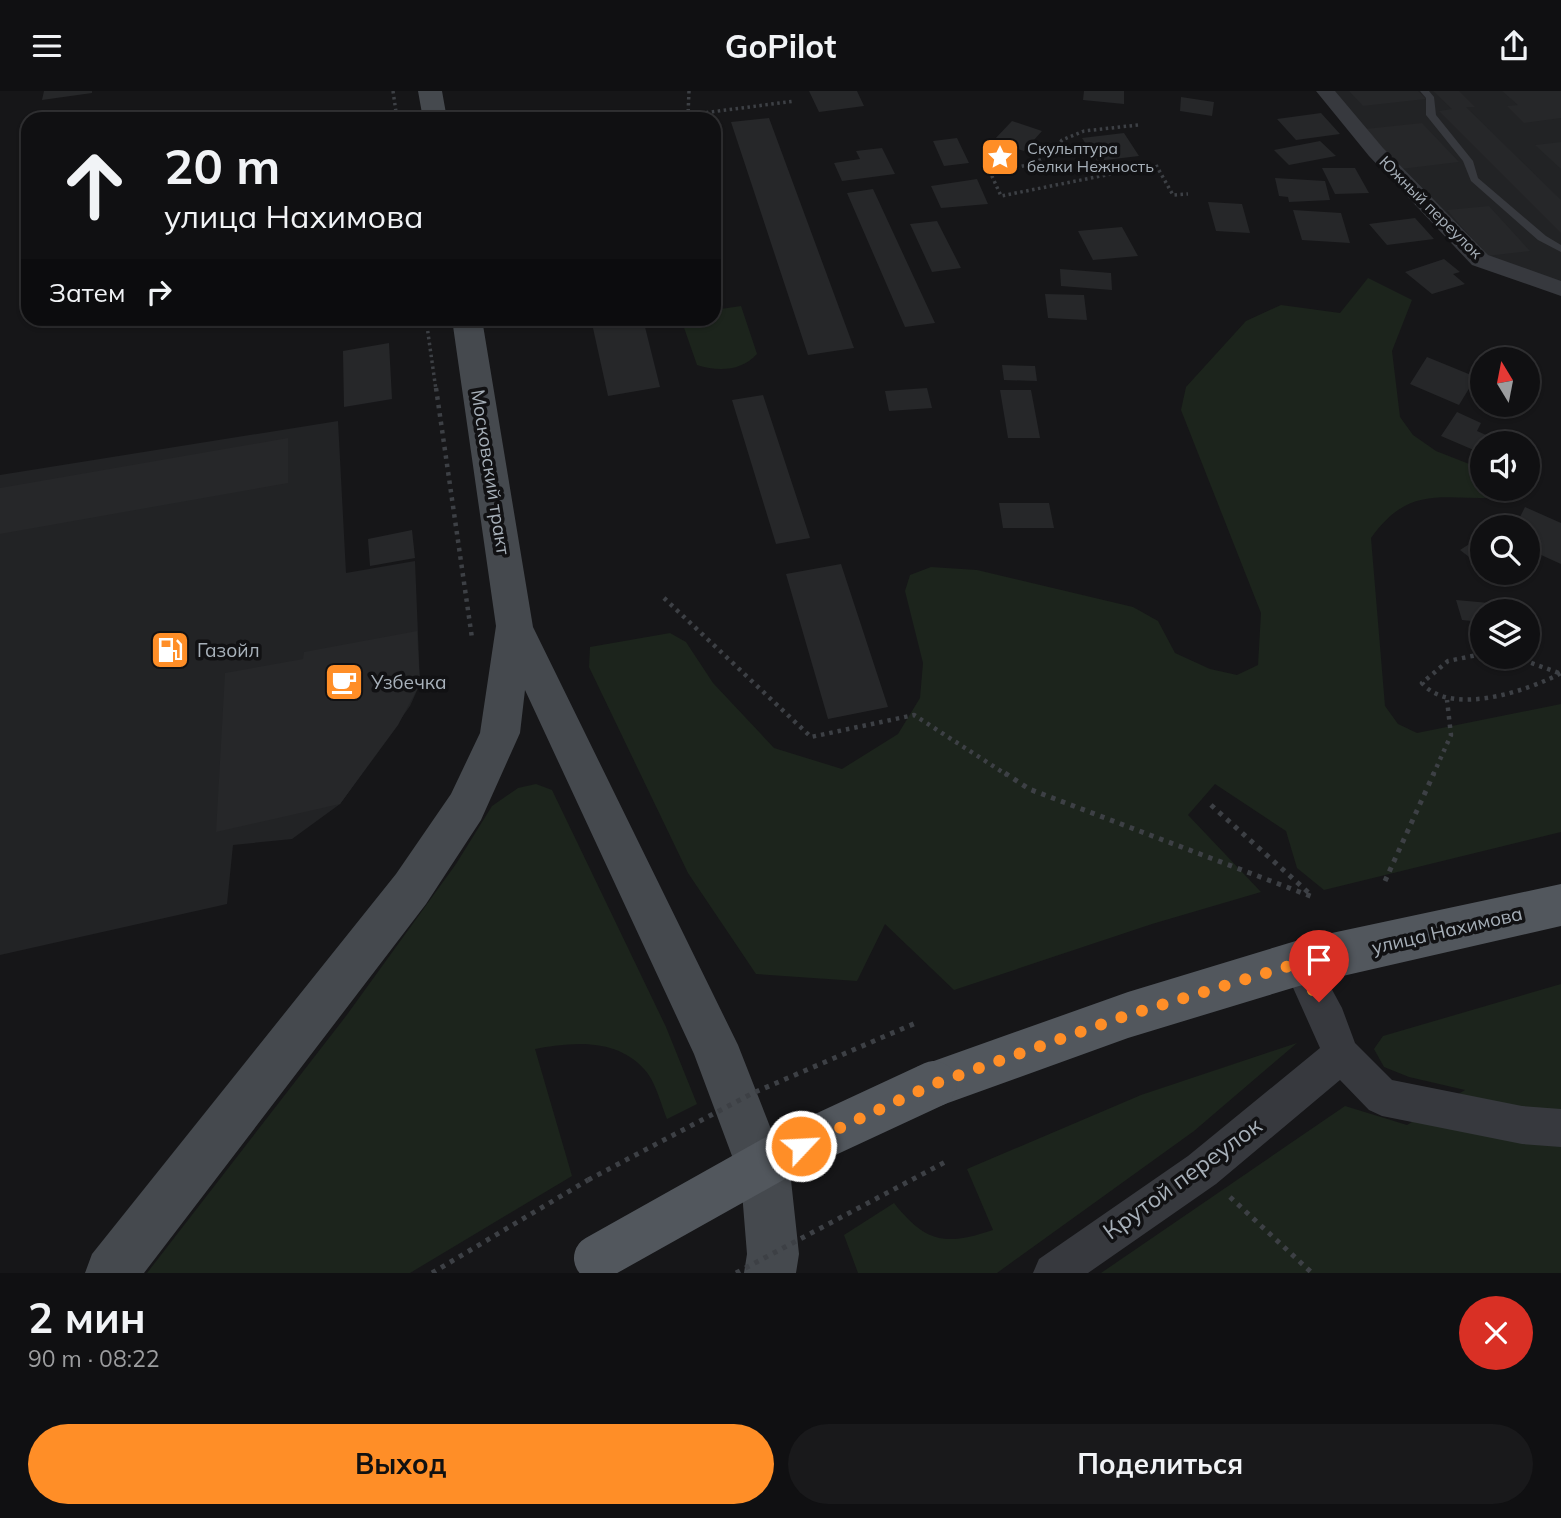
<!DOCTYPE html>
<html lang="ru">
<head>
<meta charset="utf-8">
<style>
  :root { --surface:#101012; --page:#19191b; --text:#f1f3f6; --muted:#9c9d9f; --line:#303032; --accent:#ff8e27 }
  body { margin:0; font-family:Mulish,sans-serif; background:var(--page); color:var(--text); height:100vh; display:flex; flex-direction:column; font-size:26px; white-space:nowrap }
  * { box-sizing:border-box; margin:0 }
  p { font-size:23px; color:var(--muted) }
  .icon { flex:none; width:38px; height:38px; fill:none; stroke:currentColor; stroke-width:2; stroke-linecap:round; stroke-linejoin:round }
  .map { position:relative; height:1182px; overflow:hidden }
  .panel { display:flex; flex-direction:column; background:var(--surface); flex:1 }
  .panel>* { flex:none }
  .banner { position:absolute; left:21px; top:21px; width:700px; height:214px; border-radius:21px; box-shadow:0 2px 5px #0004,0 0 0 2px var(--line); background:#101012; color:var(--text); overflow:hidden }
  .needle { width:46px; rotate:350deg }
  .controls { position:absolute; left:1470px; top:256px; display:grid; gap:14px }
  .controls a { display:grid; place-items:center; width:70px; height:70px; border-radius:50%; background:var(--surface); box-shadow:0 2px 5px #0004,0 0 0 2px var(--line); font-size:35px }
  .pin { position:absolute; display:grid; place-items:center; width:60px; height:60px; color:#fff; margin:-72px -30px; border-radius:50% 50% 50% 0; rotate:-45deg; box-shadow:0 0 7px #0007 }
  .pin .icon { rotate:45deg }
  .me { position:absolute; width:77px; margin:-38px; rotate:65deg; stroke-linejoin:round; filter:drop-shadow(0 0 5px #0008) }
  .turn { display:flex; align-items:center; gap:24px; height:147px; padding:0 28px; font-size:32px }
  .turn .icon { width:91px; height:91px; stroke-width:2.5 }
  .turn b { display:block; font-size:49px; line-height:60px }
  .then { display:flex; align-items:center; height:66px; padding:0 28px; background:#0003; gap:14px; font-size:26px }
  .round { display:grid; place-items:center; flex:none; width:74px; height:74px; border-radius:37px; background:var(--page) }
  .overview { display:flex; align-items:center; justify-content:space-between; height:119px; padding:0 28px }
  h1 { font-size:42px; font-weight:700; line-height:52px }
  .primary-button { display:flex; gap:14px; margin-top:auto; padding:14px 28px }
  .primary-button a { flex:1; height:80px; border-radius:42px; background:var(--accent); color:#111; font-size:28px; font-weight:700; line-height:80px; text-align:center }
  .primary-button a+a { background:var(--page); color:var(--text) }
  header { display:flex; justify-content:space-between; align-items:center; height:91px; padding:0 28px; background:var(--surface); font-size:32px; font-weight:700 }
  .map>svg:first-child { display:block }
  .built { fill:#222325 }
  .green { fill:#1c241c }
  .building { fill:#262729 }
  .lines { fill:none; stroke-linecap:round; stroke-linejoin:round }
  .path-far2 { stroke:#3d4045; stroke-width:3.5; stroke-dasharray:2.5 3.5; stroke-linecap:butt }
  .path-far1 { stroke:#3d4045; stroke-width:4.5; stroke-dasharray:3.5 5; stroke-linecap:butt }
  .path { stroke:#3d4045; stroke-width:5; stroke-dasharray:4.5 6; stroke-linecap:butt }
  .service { fill:#37393e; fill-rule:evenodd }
  .minor { fill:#37393e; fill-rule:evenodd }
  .secondary { fill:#45494e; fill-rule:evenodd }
  .primary { fill:#52575d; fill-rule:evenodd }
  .path-bridge { stroke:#3d4045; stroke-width:5; stroke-dasharray:4.5 6; stroke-linecap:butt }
  .primary-bridge { stroke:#52575d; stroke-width:46 }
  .route { stroke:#ff8e27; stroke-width:12; stroke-dasharray:0 21.6 }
  .labels { text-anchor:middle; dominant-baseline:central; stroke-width:7; stroke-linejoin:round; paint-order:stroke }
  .far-poi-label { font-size:16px; fill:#a7b0b9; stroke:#111113; text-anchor:start }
  .far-street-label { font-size:16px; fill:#a7b0b9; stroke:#111113 }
  .street-label { font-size:19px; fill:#a7b0b9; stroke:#111113 }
  .poi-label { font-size:19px; fill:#a7b0b9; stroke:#111113; text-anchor:start }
  .near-street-label { font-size:23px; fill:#a7b0b9; stroke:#111113 }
</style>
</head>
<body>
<header><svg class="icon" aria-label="menu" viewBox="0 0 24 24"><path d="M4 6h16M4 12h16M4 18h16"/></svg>GoPilot<svg class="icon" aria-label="share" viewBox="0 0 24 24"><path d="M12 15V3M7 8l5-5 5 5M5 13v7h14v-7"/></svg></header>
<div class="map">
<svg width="1561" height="1182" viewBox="0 0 1561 1182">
  <rect width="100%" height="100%" fill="#161618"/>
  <!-- built -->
  <path class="built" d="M1331 0H1561V193L1484 166Z
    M338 330 346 482 415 470 420 593 410 615 340 713 292 748 233 754 227 813 0 864V384Z"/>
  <!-- green -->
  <path class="green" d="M1368 187 1412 209 1392 260 1400 326 1413 344 1436 360 1482 378V397H1490L1491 407C1435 407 1407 397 1371 447L1385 615 1398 633 1417 642 1561 613V741L1324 799 1297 777 1286 740 1215 693 1188 724 1261 801 1152 833 954 899 885 833 857 890 756 883 688 782 589 576 590 556 670 542 686 551 713 592 774 657 842 678 898 643 920 607 923 572 905 500 910 484 931 476 977 479 1133 516 1158 530 1175 562 1210 578 1237 584 1258 574 1261 522 1181 319 1186 296 1246 230 1281 214 1340 222Z
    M741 215 757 263C741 280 719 281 697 274L681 228H714V219Z
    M536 693 552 699 666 936 697 1013 667 1028C661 1013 655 989 644 978 616 947 572 951 535 958L572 1085 410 1182H147L346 925 456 773 492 715 518 697Z
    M1561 893V1182H1101L1345 1015 1407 1034 1465 999 1409 986 1384 976 1374 958 1383 945Z
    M1297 952 1194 1040 997 1182H858L844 1144 894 1112C926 1152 945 1155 993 1139L967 1078 1141 1004Z"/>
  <!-- building -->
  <path class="building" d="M44 0H92V2L42 9Z
    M809 0H857L864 15 819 21Z
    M1084 0H1124V13L1083 9Z
    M1349 0H1418L1426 8 1363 15Z
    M1433 0H1459L1475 16H1466L1561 109V142L1439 20 1452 18Z
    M1502 0H1561V27L1524 32 1507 15 1518 14Z
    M1181 6 1214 11 1212 25 1180 20Z
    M1321 22 1340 43 1296 49 1277 28Z
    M769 27 844 230 854 257 808 264 731 31Z
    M1012 30 1042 40 1024 60 993 50Z
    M1422 32 1459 71 1401 78 1365 38Z
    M1124 42 1139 65 1097 70 1082 47Z
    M957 47 969 72 944 75 933 50Z
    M1320 50 1336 65 1289 74 1274 59Z
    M1561 51V78L1535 54Z
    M882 57 895 83 842 90 834 72 860 68 856 60Z
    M1322 77H1355L1369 102 1335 103Z
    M1275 87 1325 90 1330 109 1289 111 1288 106 1279 105Z
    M977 88 988 113 941 117 931 95Z
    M873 98 935 232 905 236 847 102Z
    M1208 111 1242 113 1250 142 1216 140Z
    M1489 115 1530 160 1487 165 1447 119Z
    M1293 119 1341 122 1350 152 1302 149Z
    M1415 127 1434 148 1387 154 1369 133Z
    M937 130 961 177 932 181 910 133Z
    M1122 136 1138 165 1093 169 1078 140Z
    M1444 168 1460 181 1453 183 1465 193 1432 203 1405 181Z
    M1060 178 1111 182 1112 199 1061 195Z
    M1045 203 1084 204 1087 229 1048 227Z
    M591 228H643L660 296 608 305Z
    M389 252 392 308 344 316 343 260Z
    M1427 266 1476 286 1459 314 1410 293Z
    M1002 274 1035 275 1037 290 1004 289Z
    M927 297 932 317 889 320 885 300Z
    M1000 299H1031L1040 347H1008Z
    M763 304 810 447 776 453 732 309Z
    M1457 321 1481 332 1477 340 1486 344 1476 360 1441 345Z
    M288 347V392L0 443V397Z
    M999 412H1049L1054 437H1003Z
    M1525 416 1561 432V473L1528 458V436H1515Z
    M412 439 415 467 370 475 368 448Z
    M1482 445V476L1460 459Z
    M841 473 888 616 828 628 786 483Z
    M1489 481H1521L1504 493Z
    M1456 509 1500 513 1502 520H1482V531L1462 529Z
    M417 540 420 593 398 634 340 713 216 741 225 582 303 568 304 561Z"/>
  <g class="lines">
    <!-- path-far2 -->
    <path class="path-far2" d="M393 0 397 28
      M689 0 688 24 795 10
      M1156 74 1173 104 1188 103
      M1111 83 1001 105 991 83 1031 73 1053 63 1062 49 1084 40 1138 34
      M426 228 436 299"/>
    <!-- path-far1 -->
    <path class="path-far1" d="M436 297 472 547
      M664 507 811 646 914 624 1007 684
      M1482 563 1448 570 1422 592C1450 626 1528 600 1561 582
      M1498 565 1523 569 1559 582
      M1433 684 1451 644 1447 609"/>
    <!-- path -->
    <path class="path" d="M1005 682 1029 698 1313 806
      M1211 714 1310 803
      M1385 790 1434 682
      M1230 1106 1312 1182
      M432 1182 588 1089"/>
    <!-- service -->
    <path class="service" d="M1420 0H1429L1434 6 1436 24 1473 70 1478 87 1546 145 1561 154V161L1538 149 1471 90 1463 70 1426 24V7Z"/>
    <!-- minor -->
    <path class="minor" d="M1316 0H1335L1383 57 1488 164 1561 190V205L1472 174 1369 65Z
      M1299 855 1311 860 1342 917 1355 952 1392 989 1522 1015 1561 1018V1056L1522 1053 1382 1025 1369 1019 1340 989 1216 1093 1088 1182H1033L1039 1168 1188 1065 1320 957 1282 872 1287 860Z"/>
    <!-- secondary -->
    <path class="secondary" d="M418 0H442L447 28H423Z
      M452 228H482L533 536 738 954 791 1089 799 1163 796 1182H744L747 1163 741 1089 694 963 525 599 520 642 481 729 426 813 144 1182H85L92 1163 396 783 451 703 480 642 496 535Z"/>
    <!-- primary -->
    <path class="primary" d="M1561 793V835L1299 895 1128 947 934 1017 917 1010 910 993 917 976 1128 901 1299 849Z"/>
    <!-- path-bridge -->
    <path class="path-bridge" d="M588 1089 753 1002 918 931
      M736 1182 949 1069"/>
    <!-- primary-bridge -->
    <path class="primary-bridge" d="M597 1167 779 1065 934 993"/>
  </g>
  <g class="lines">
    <!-- route -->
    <path class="route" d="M801 1055 934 993 1128 924 1299 872 1319 911"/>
  </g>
  <!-- icons -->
  <defs>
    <g id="sight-square" transform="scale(2.0125)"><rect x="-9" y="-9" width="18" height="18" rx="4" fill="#ff8e27" stroke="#111113"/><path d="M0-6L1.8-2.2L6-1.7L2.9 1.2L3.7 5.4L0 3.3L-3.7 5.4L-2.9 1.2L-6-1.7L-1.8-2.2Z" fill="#fff"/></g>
    <g id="fuel-square" transform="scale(2.0125)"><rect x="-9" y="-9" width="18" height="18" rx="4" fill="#ff8e27" stroke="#111113"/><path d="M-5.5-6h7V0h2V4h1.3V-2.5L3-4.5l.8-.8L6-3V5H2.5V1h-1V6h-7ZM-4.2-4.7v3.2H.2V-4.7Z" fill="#fff"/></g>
    <g id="cafe-square" transform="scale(2.0125)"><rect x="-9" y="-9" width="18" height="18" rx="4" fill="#ff8e27" stroke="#111113"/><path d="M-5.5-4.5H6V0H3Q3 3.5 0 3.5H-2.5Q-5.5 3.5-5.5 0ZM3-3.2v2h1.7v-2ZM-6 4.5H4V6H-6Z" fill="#fff"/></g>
  </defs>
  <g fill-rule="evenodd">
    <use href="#sight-square" x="1000" y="66"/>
    <use href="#fuel-square" x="170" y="559"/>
    <use href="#cafe-square" x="344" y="591"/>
  </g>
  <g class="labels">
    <!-- far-poi labels -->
    <g class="far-poi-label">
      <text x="1027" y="57">Скульптура<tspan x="1027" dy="18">белки Нежность</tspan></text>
    </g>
    <!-- far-street labels -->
    <g class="far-street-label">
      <text transform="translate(1431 116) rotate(45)">Южный переулок</text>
    </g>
    <!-- street labels -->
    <g class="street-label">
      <text transform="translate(491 381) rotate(81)">Московский тракт</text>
      <text transform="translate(1447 839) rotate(-13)">улица Нахимова</text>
    </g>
    <!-- poi labels -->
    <g class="poi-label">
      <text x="197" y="559">Газойл</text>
      <text x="371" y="591">Узбечка</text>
    </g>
    <!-- near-street labels -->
    <g class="near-street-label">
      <text transform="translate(1182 1087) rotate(-36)">Крутой переулок</text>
    </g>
  </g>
</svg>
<div class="controls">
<a><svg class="needle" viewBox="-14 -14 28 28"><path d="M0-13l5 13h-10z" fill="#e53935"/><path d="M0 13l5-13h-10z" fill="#9c9d9f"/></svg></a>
<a><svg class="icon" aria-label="sound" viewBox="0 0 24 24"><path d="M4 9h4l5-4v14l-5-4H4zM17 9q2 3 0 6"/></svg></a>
<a><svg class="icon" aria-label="search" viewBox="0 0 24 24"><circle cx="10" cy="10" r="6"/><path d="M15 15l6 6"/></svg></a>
<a><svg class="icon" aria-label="layers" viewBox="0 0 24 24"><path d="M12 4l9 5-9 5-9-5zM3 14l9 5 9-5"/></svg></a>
</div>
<div class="pin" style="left:1319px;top:911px;background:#d93025"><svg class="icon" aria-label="arrive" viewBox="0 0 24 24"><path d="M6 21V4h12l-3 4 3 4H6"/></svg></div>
<svg class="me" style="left:801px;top:1055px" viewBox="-20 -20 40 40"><circle r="17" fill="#ff8e27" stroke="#fff" stroke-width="3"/><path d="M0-11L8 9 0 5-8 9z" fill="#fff"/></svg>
<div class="banner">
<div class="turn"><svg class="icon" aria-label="ahead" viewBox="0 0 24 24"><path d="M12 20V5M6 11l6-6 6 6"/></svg><div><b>20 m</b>улица Нахимова</div></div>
<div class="then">Затем<svg class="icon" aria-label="right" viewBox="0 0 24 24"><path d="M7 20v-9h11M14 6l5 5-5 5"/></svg></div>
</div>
</div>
<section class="panel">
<div class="overview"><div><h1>2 мин</h1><p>90 m · 08:22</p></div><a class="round" style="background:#d93025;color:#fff"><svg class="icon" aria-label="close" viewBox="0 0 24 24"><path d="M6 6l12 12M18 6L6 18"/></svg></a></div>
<div class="primary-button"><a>Выход</a><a>Поделиться</a></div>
</section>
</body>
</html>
